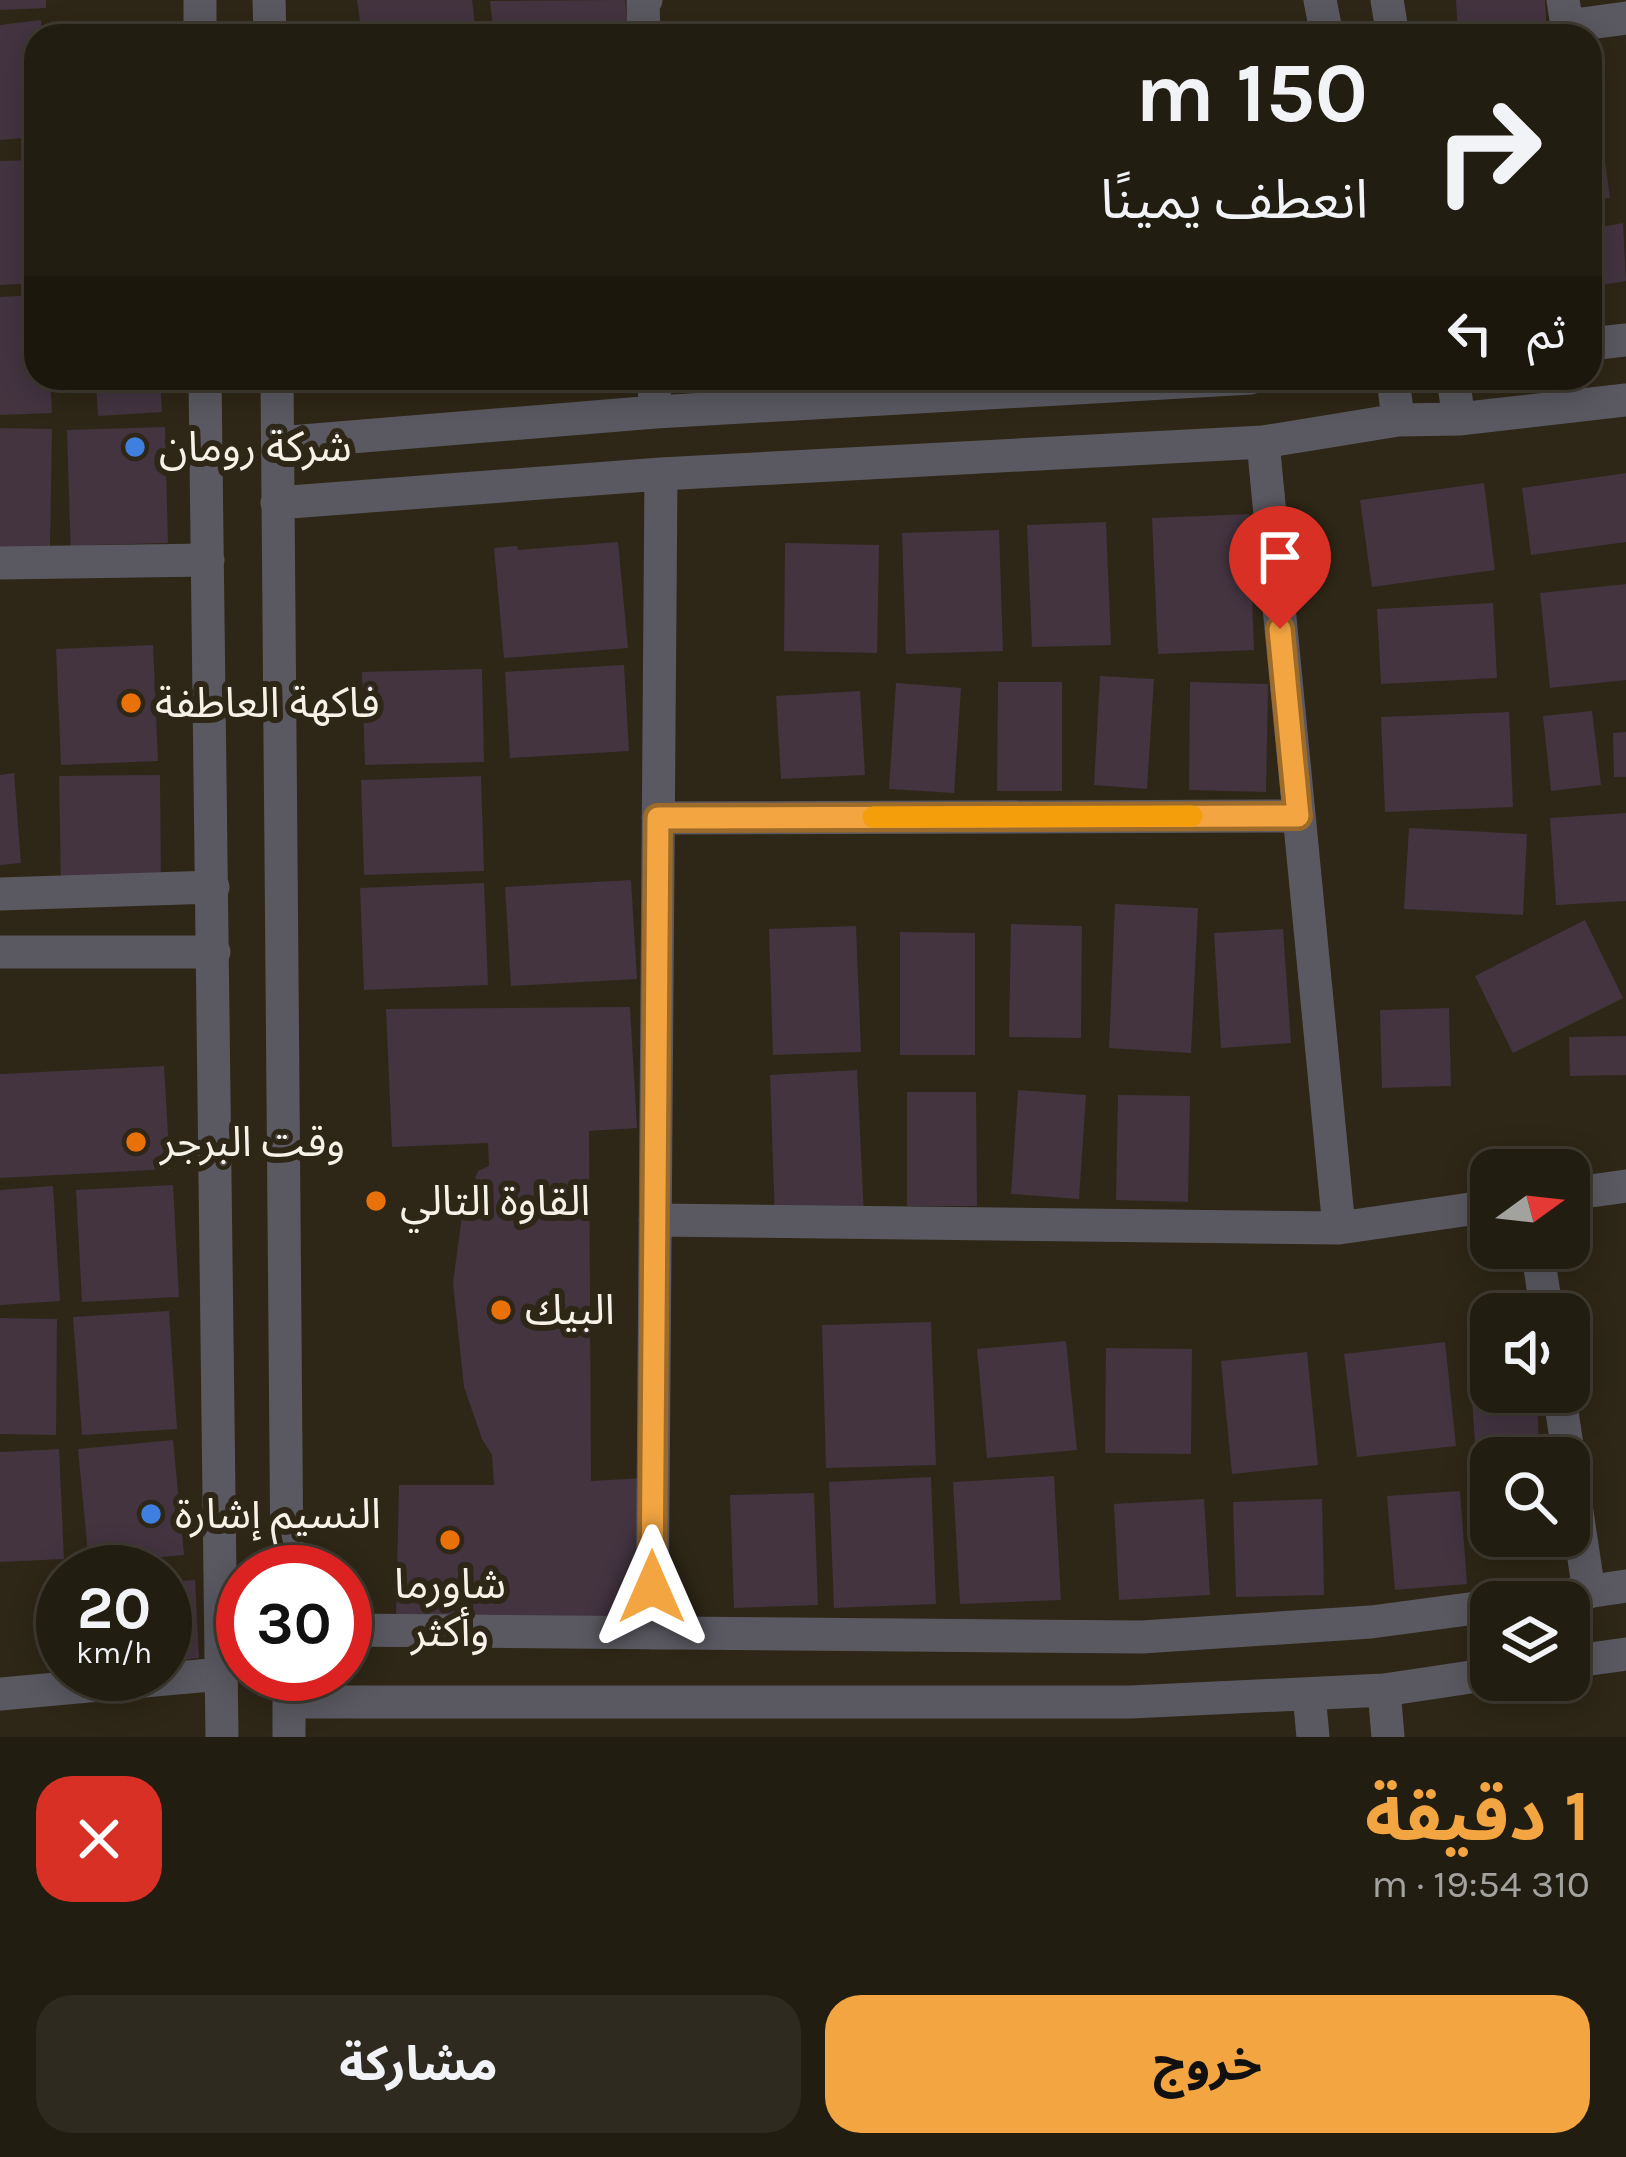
<!DOCTYPE html>
<html lang="ar">
<head>
<meta charset="utf-8">
<style>
  :root { --surface:#221d11; --page:#2e2a1f; --text:#f1f3f6; --muted:#a2a29f; --line:#3f3b31; --accent:#f2a541 }
  body { margin:0; font-family:Karla,"Noto Sans Arabic",sans-serif; background:var(--page); color:var(--text); direction:rtl; height:100vh; display:flex; flex-direction:column; font-size:45px; white-space:nowrap }
  * { box-sizing:border-box; margin:0 }
  p { font-size:39px; color:var(--muted) }
  .icon { flex:none; width:66px; height:66px; fill:none; stroke:currentColor; stroke-width:2; stroke-linecap:round; stroke-linejoin:round }
  .map { position:relative; height:1737px; overflow:hidden; direction:ltr }
  .panel { display:flex; flex-direction:column; background:var(--surface); flex:1 }
  .panel>* { flex:none }
  .hud { position:absolute; left:24px; top:24px; width:1578px; height:366px; border-radius:36px; box-shadow:0 6px 30px #0003,0 0 0 3px var(--line); direction:rtl; background:#221d11; color:var(--text); overflow:hidden }
  .needle { width:78px; rotate:75deg }
  .buttons { position:absolute; left:1470px; top:1149px; display:grid; gap:24px }
  .buttons a { display:grid; place-items:center; width:120px; height:120px; border-radius:24px; background:var(--surface); box-shadow:0 6px 30px #0003,0 0 0 3px var(--line); font-size:60px }
  .speed { position:absolute; left:36px; top:1545px; display:flex; gap:24px; font-size:60px; font-weight:700; text-align:center }
  .speed>* { display:grid; place-content:center; width:156px; height:156px; border-radius:50%; background:var(--surface); box-shadow:0 6px 30px #0003,0 0 0 3px var(--line); line-height:1 }
  .speed small { font-size:30px; font-weight:400 }
  .speed .limit { border:18px solid #d22; background:#fff; color:#111 }
  .pin { position:absolute; display:grid; place-items:center; width:102px; height:102px; color:#fff; margin:-123px -51px; border-radius:50% 50% 50% 0; rotate:-45deg; box-shadow:0 0 12px #0007 }
  .pin .icon { rotate:45deg }
  .me { position:absolute; width:132px; margin:-66px; rotate:0deg; stroke-linejoin:round; filter:drop-shadow(0 0 9px #0008) }
  .turn { display:flex; align-items:center; gap:42px; height:252px; padding:0 36px; font-size:54px }
  .turn .icon { width:156px; height:156px; stroke-width:2.5 }
  .turn b { display:block; font-size:84px; line-height:102px }
  .then { display:flex; align-items:center; height:114px; padding:0 36px; background:#0003; gap:24px; font-size:45px }
  .round { display:grid; place-items:center; flex:none; width:126px; height:126px; border-radius:36px; background:var(--page) }
  .overview { display:flex; align-items:center; justify-content:space-between; height:204px; padding:0 36px }
  h1 { font-size:72px; font-weight:700; line-height:90px; color:var(--accent) }
  .action { display:flex; gap:24px; margin-top:auto; padding:24px 36px }
  .action a { flex:1; height:138px; border-radius:36px; background:var(--accent); color:#111; font-size:48px; font-weight:700; line-height:138px; text-align:center }
  .action a+a { background:var(--page); color:var(--text) }
  .map>svg:first-child { display:block }
  .building { fill:#433440 }
  .lines { fill:none; stroke-linecap:round; stroke-linejoin:round }
  .minor { stroke:#5a5961; stroke-width:33 }
  .route-casing { stroke:#9d6b2a; stroke-width:30 }
  .route { stroke:#f2a541; stroke-width:21 }
  .slow { stroke:#f59e0b; stroke-width:21 }
  .shop-dot { fill:#3f7fe0; stroke:#2e2717; stroke-width:4.5 }
  .food-dot { fill:#e8710a; stroke:#2e2717; stroke-width:4.5 }
  .labels { text-anchor:middle; dominant-baseline:central; stroke-width:12; stroke-linejoin:round; paint-order:stroke }
  .poi-label { font-size:42px; fill:#f7f2e8; stroke:#2e2717; text-anchor:start }
</style>
</head>
<body>
<div class="map">
<svg width="1626" height="1737" viewBox="0 0 1626 1737">
  <rect width="100%" height="100%" fill="#2e2717"/>
  <!-- building -->
  <path class="building" d="M0 0H46V8L0 10Z
    M357 0H472L476 32 493 30 490 1 625 0 629 36H362Z
    M1456 0H1545L1547 36H1458Z
    M41 20 42 36H36V137L0 140V25Z
    M155 21 157 36H66V30Z
    M1595 89 1610 198 1590 200V90Z
    M36 160V283L0 285V161Z
    M1623 223 1626 281 1590 287V229Z
    M36 295V378H50L52 413 0 415V297Z
    M74 378H160L162 412 98 416 96 382 74 383Z
    M364 378H412L413 382 364 384Z
    M165 427 168 543 92 545 93 558H71L67 430Z
    M0 428 52 429 50 549 0 548Z
    M1626 473V542L1531 555 1522 488Z
    M1484 483 1495 570 1372 587 1360 500Z
    M1249 514 1254 650 1158 654 1152 518Z
    M1106 522 1111 645 1032 647 1027 525Z
    M999 530 1003 651 906 654 902 533Z
    M618 542 628 648 504 658 494 548 517 546 518 550Z
    M785 543 879 545 877 653 784 651Z
    M1626 584V680L1550 688 1540 593Z
    M1493 603 1497 678 1381 684 1377 609Z
    M153 645 158 761 61 765 56 649Z
    M624 665 629 751 510 758 505 672Z
    M482 669 484 762 365 765 362 672Z
    M1100 676 1154 679 1147 789 1094 785Z
    M998 682H1062V791H997Z
    M1190 682 1268 684 1266 792 1189 790Z
    M896 683 961 688 954 793 889 789Z
    M860 691 865 775 781 779 776 696Z
    M1592 711 1601 785 1551 791 1543 716Z
    M1509 712 1513 807 1385 812 1381 717Z
    M1626 732V777H1614L1613 733Z
    M14 773 21 863 0 865V775Z
    M160 775 161 886 61 887 59 776Z
    M481 776 484 871 364 875 361 780Z
    M1626 813V901L1556 905 1550 818Z
    M1409 828 1527 834 1523 915 1404 909Z
    M631 880 637 979 511 986 505 887Z
    M484 883 488 985 364 990 360 888Z
    M1115 904 1198 908 1191 1053 1109 1048Z
    M1585 920 1623 998 1513 1053 1475 976Z
    M1011 924 1082 926 1081 1038 1009 1037Z
    M856 926 861 1052 773 1055 769 929Z
    M1283 929 1291 1043 1221 1048 1214 933Z
    M900 932 975 933V1055H900Z
    M630 1007 637 1128 589 1131 591 1481 644 1478 642 1616H396L399 1485H494L492 1455 482 1439 464 1387 453 1283 463 1208 478 1171 489 1166 488 1143 392 1147 386 1009Z
    M1449 1008 1451 1086 1382 1088 1380 1010Z
    M1626 1036V1075L1570 1076 1569 1037Z
    M164 1066 170 1169 0 1178V1074Z
    M857 1070 864 1217 775 1221 770 1075Z
    M1018 1090 1086 1095 1079 1199 1011 1194Z
    M907 1092H976L977 1206H907Z
    M1118 1095 1190 1096 1188 1202 1116 1200Z
    M173 1185 179 1297 82 1302 76 1190Z
    M53 1186 60 1301 0 1305V1190Z
    M169 1311 177 1429 82 1435 73 1317Z
    M0 1318 57 1319 56 1435 0 1434Z
    M931 1322 936 1465 826 1468 822 1325Z
    M1491 1336V1392H1536L1540 1455 1476 1459 1468 1338Z
    M1066 1341 1077 1450 987 1458 977 1349Z
    M1445 1342 1456 1446 1357 1457 1344 1354Z
    M1106 1348 1192 1349 1191 1454 1105 1453Z
    M1307 1352 1318 1465 1232 1474 1221 1361Z
    M173 1440 184 1555 89 1564 78 1449Z
    M59 1449 64 1559 0 1562V1452Z
    M1054 1476 1061 1600 960 1604 953 1482Z
    M931 1477 936 1604 834 1608 829 1482Z
    M1460 1491 1467 1584 1395 1590 1387 1496Z
    M814 1493 818 1605 734 1608 730 1495Z
    M1204 1499 1210 1595 1119 1600 1114 1504Z
    M1322 1499 1324 1595 1236 1597 1233 1502Z
    M195 1580 199 1658 165 1662V1582Z"/>
  <g class="lines">
    <!-- minor -->
    <path class="minor" d="M200 0V36
      M269 0 270 36
      M1320 0 1327 36
      M1387 0 1393 36
      M1563 0 1567 26 1626 18
      M644 36 643 0H646
      M1590 344 1626 340
      M205 378 222 1737
      M277 378 287 1572
      M654 378 655 412
      M1393 378 1398 420
      M1453 378 1459 419
      M1263 442 1339 1228
      M278 443 655 412 1251 378
      M277 503 661 474 1263 442 1398 420 1459 419 1626 400
      M0 563 208 560
      M658 818 1298 816
      M0 894 213 887
      M0 952H214
      M1569 1194 1626 1186
      M655 1220 1339 1228 1491 1206
      M1537 1248 1547 1314
      M1559 1392 1589 1592
      M1518 1602 1626 1586
      M345 1630 1142 1637 1371 1622 1491 1606
      M652 1633 661 474
      M1569 1662 1626 1654
      M289 1674V1737
      M1384 1690 1388 1737
      M0 1694 221 1674
      M1309 1694 1313 1737
      M289 1702H1131L1384 1690 1491 1674"/>
  </g>
  <g class="lines">
    <!-- route casing -->
    <g class="route-casing">
      <path id="route" d="M652 1587 658 818 1298 816 1280 629"/>
    </g>
    <!-- route -->
    <use href="#route" class="route"/>
    <!-- slow -->
    <path class="slow" d="M873 817 1192 816"/>
  </g>
  <!-- markers -->
  <g class="shop-dot">
    <circle cx="135" cy="447" r="12"/>
    <circle cx="151" cy="1514" r="12"/>
  </g>
  <g class="food-dot">
    <circle cx="131" cy="703" r="12"/>
    <circle cx="136" cy="1142" r="12"/>
    <circle cx="376" cy="1201" r="12"/>
    <circle cx="501" cy="1310" r="12"/>
    <circle cx="450" cy="1540" r="12"/>
  </g>
  <g class="labels">
    <!-- poi labels -->
    <g class="poi-label">
      <text x="159" y="447">شركة رومان</text>
      <text x="155" y="703">فاكهة العاطفة</text>
      <text x="160" y="1142">وقت البرجر</text>
      <text x="400" y="1201">القاوة التالي</text>
      <text x="525" y="1310">البيك</text>
      <text x="175" y="1514">النسيم إشارة</text>
      <text x="450" y="1584" text-anchor="middle">شاورما<tspan x="450" dy="48">وأكثر</tspan></text>
    </g>
  </g>
</svg>
<div class="buttons">
<a><svg class="needle" viewBox="-14 -14 28 28"><path d="M0-13l5 13h-10z" fill="#e53935"/><path d="M0 13l5-13h-10z" fill="#a2a29f"/></svg></a>
<a><svg class="icon" aria-label="sound" viewBox="0 0 24 24"><path d="M4 9h4l5-4v14l-5-4H4zM17 9q2 3 0 6"/></svg></a>
<a><svg class="icon" aria-label="search" viewBox="0 0 24 24"><circle cx="10" cy="10" r="6"/><path d="M15 15l6 6"/></svg></a>
<a><svg class="icon" aria-label="layers" viewBox="0 0 24 24"><path d="M12 4l9 5-9 5-9-5zM3 14l9 5 9-5"/></svg></a>
</div>
<div class="speed"><div>20<small>km/h</small></div><div class="limit">30</div></div>
<div class="pin" style="left:1280px;top:629px;background:#d93025"><svg class="icon" aria-label="arrive" viewBox="0 0 24 24"><path d="M6 21V4h12l-3 4 3 4H6"/></svg></div>
<svg class="me" style="left:652px;top:1587px" viewBox="-20 -20 40 40"><path d="M0-17L14 15 0 8-14 15z" fill="#f2a541" stroke="#fff" stroke-width="4"/></svg>
<div class="hud">
<div class="turn"><svg class="icon" aria-label="right" viewBox="0 0 24 24"><path d="M7 20v-9h11M14 6l5 5-5 5"/></svg><div><b>150 m</b>انعطف يمينًا</div></div>
<div class="then">ثم<svg class="icon" aria-label="left" viewBox="0 0 24 24"><path d="M17 20v-9H6M10 6l-5 5 5 5"/></svg></div>
</div>
</div>
<section class="panel">
<div class="overview"><div><h1>1 دقيقة</h1><p>310 m · 19:54</p></div><a class="round" style="background:#d93025;color:#fff"><svg class="icon" aria-label="close" viewBox="0 0 24 24"><path d="M6 6l12 12M18 6L6 18"/></svg></a></div>
<div class="action"><a>خروج</a><a>مشاركة</a></div>
</section>
</body>
</html>
